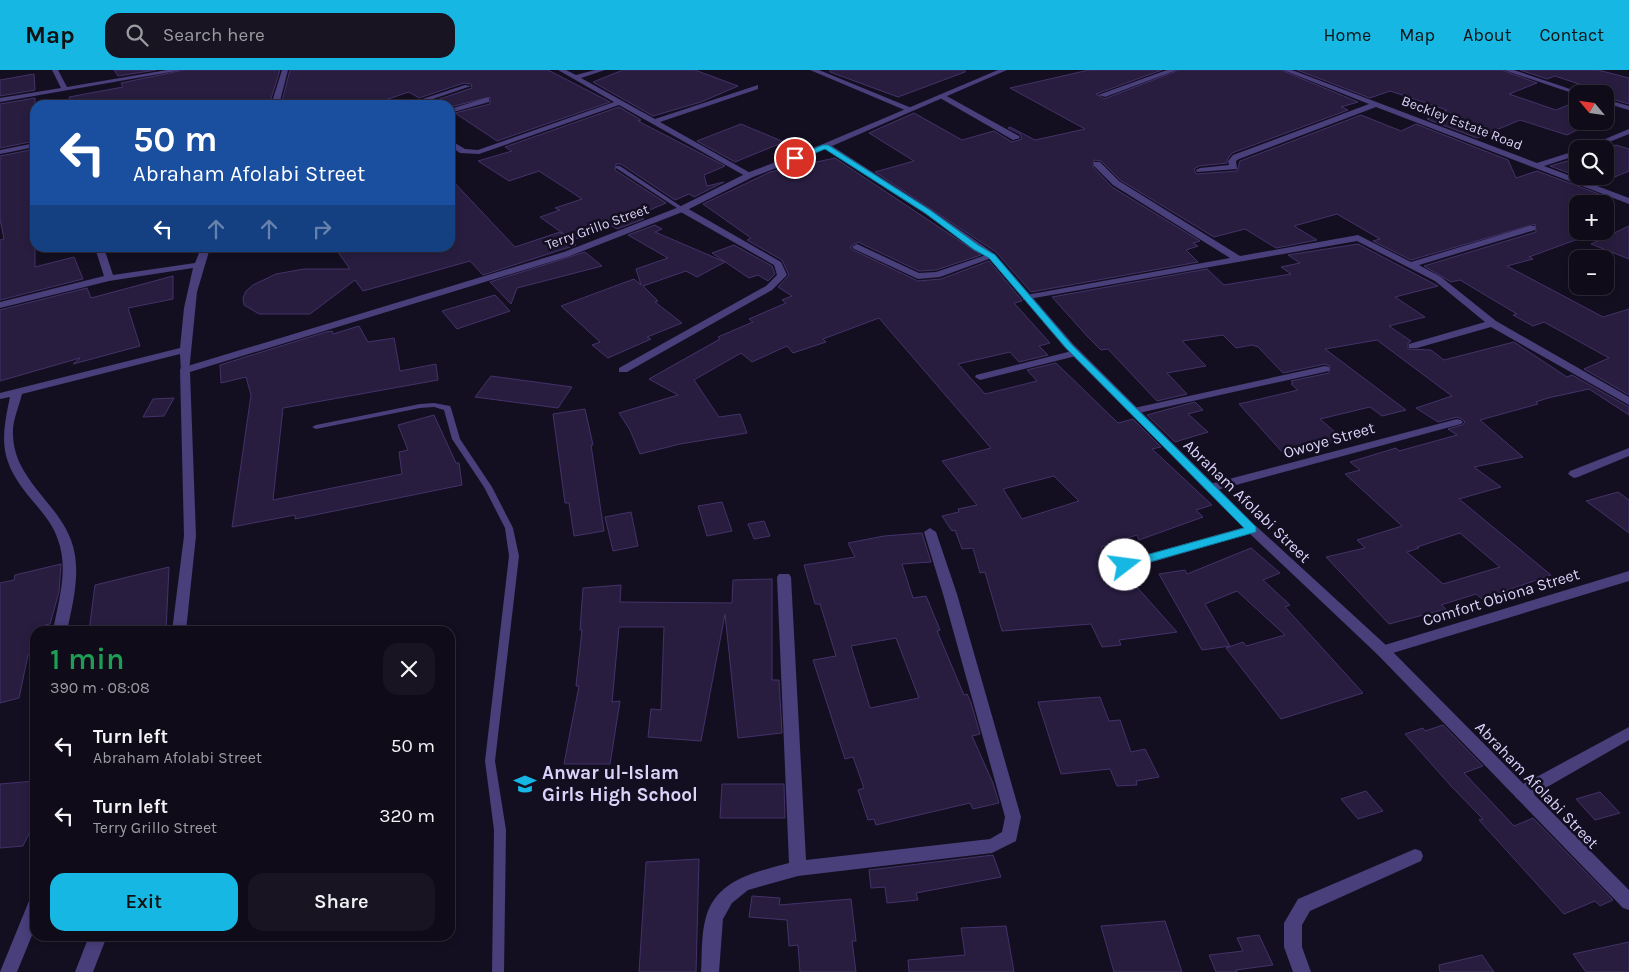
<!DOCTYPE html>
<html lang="en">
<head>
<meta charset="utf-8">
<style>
  :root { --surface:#0f0b18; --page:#181421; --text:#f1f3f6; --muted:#9b9ba2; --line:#2f2b37; --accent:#16b8e3 }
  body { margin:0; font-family:Karla,sans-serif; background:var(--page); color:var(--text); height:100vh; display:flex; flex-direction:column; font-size:19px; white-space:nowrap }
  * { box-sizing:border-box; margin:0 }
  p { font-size:16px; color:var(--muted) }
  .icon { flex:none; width:28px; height:28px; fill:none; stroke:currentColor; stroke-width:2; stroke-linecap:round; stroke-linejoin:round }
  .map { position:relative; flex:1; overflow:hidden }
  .details { position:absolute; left:30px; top:556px; width:425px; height:315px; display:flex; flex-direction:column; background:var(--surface); border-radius:15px; box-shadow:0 2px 8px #0003,0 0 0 1px var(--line) }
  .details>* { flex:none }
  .guide { position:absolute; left:30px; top:30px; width:425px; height:152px; border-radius:15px; box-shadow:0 2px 8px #0003,0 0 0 1px var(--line); background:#1a4fa0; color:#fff; overflow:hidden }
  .needle { width:32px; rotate:299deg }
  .tools { position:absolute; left:1569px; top:15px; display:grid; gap:10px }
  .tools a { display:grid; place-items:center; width:45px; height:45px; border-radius:10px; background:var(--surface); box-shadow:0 2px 8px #0003,0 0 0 1px var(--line); font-size:25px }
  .pin { position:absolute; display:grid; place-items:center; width:42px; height:42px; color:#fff; margin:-21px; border:2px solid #fff; border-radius:50%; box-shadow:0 1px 5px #0007 }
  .me { position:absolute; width:55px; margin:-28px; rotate:75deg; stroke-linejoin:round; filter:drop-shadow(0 0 4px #0008) }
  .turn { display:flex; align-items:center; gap:18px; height:105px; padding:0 20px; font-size:22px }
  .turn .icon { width:65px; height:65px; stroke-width:2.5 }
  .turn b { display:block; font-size:35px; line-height:42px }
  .lanes { display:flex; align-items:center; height:48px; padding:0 20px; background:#0003; justify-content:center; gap:25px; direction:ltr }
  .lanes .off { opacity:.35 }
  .round { display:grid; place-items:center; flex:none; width:52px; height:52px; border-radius:15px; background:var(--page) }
  .headline { display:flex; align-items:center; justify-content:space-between; height:85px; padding:0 20px }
  h1 { font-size:30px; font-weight:600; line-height:38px; color:#1e9e55 }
  .primary-button { display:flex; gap:10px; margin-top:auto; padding:10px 20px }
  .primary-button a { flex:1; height:58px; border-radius:15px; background:var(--accent); color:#111; font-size:20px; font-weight:600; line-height:58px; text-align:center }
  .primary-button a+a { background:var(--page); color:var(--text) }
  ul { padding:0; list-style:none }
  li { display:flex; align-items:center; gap:15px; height:70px; padding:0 20px }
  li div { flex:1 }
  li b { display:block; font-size:19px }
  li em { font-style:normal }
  header { display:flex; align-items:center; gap:30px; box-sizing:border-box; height:70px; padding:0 25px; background:var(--accent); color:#111 }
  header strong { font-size:24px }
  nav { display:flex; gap:28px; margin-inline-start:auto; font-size:18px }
  .search { width:350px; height:45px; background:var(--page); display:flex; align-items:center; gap:12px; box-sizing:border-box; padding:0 18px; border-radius:15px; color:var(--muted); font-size:19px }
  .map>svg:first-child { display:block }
  .building { fill:#281d3f; stroke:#433269; fill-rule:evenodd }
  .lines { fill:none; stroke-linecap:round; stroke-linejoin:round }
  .service { fill:#483f7b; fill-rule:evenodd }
  .minor { fill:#483f7b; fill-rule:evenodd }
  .tertiary { fill:#483f7b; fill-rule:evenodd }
  .route { fill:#16b8e3; stroke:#0e7894 }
  .labels { text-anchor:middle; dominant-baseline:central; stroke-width:5; stroke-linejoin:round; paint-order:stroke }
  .far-street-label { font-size:14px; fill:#dcd3fb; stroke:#140f20 }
  .street-label { font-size:16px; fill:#dcd3fb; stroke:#140f20 }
  .near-poi-label { font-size:19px; font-weight:bold; fill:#dcd3fb; stroke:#140f20; text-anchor:start }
</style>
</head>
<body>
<header>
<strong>Map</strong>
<div class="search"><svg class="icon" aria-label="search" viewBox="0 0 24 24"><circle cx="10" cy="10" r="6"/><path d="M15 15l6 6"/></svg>Search here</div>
<nav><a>Home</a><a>Map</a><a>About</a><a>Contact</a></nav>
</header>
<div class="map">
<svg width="1629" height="902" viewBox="0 0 1629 902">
  <rect width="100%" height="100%" fill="#140f20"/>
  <!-- building -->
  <path class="building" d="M114 0H156L118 6Z
    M184 0H280L269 35H70L69 27 123 17 121 13Z
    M290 0H548L610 32 497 71 455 43 490 34V27L450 37V35H432L428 33 472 18 471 14 464 13 419 28 409 22 370 35H281Z
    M623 0H695L738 16 701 32 653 46 593 12Z
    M830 0H965V2L898 27 830 2Z
    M1089 0H1162L1096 24 1104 29 1179 0H1281L1358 32 1341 37 1348 40 1232 83 1227 90V93L1199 96 1194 99 1196 104 1237 101 1240 91 1361 45 1401 61 1416 54 1508 90 1516 108 1537 101 1599 124 1578 134V169L1529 187 1533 189 1507 196 1603 247 1629 239V325L1584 299 1609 288 1544 252 1533 256 1513 245 1517 244 1460 210 1451 212 1424 196 1536 162 1535 154 1411 190 1373 171 1380 169 1337 144 1294 156 1317 170 1276 178 1245 159 1214 167 1120 110 1101 91 1094 90 1093 97 1112 117 1200 171 1193 173 1198 176 1186 180 1198 192 1031 222 996 182 875 102 914 91 869 63 914 43 962 70 994 61 1012 72 1022 69 1020 64 1008 58 1010 57 1035 70 1085 59 1010 18Z
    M1297 0H1502L1537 13 1509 24 1556 40 1578 31V51H1595L1567 65 1520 50 1477 68 1427 49 1447 40 1390 21 1370 28Z
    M1520 0H1598L1629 8V34L1605 27V24H1594L1600 21 1555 6 1547 9Z
    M34 4 35 20 0 26V10Z
    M35 28V71L0 78V34Z
    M619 37 641 50 638 51 725 96 704 105 707 116 724 112 694 127 689 124 675 130 621 94H616L615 100 666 133 638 145 644 149 617 159 612 156 572 170 540 147 560 140 555 138 582 129 539 101 509 111 478 91 512 81 505 77Z
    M741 54 784 72 735 92 697 71Z
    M1616 75 1629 79V101L1598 114 1550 96 1578 88V106H1605L1604 79Z
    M35 79V197L74 187 83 209 0 230V170L4 169 0 149V86Z
    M835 88 981 185 936 200 919 201 858 172 850 177 853 180 918 211 941 209 989 191 1021 229 1022 231 1014 233 1050 273 1039 276 1048 285 1019 292 1010 282 958 294 985 324 1037 311 1027 300 1056 293 1118 353 1133 349 1161 377 1152 379 1212 435 1196 440 1203 447 1139 470 1137 465 1101 477 1177 562 1119 570 1121 575 1102 577 1091 554 1002 561 985 502 980 503 973 478 962 479 955 460 952 461 942 446 959 442 958 439 977 435 942 391 991 378 879 248 823 269 826 272 793 283 787 276 752 292 741 283 694 310 719 347 740 344 747 363 680 374 640 384 630 360 619 343 678 325 649 309 720 269 718 267 753 252 749 249 786 233 782 230 792 226 778 217 789 205 782 190 747 170 751 168 703 134 770 102ZM1054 406 1079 431 1022 449 1003 419Z
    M450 108 515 177 560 162 576 175 483 205 470 191 363 221 355 210 310 244H259L244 235 243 228 246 221 253 215 276 204 304 199H350L335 178H450Z
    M655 155 662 159 655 162 725 192 697 207 686 201 643 216 658 231 655 232 682 253 647 267 651 269 608 288 592 275 600 272 561 236 634 209 641 215 636 199 668 188 628 165Z
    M1629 156V189L1591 174Z
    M1358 174 1438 216 1395 227 1425 247 1389 256 1411 271 1408 273V279L1431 280 1444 290 1514 272 1567 307 1572 305 1629 337V345L1589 319 1548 328 1536 332 1538 334 1480 350 1523 387 1474 397 1501 417 1459 429 1551 505 1482 529 1476 524 1441 535 1446 539 1389 554 1326 487 1365 478 1357 470 1402 456 1345 404 1360 400 1350 392 1396 378 1399 381 1457 365 1448 359 1462 355 1465 352 1462 349 1457 347 1438 352 1416 338 1452 326 1377 270 1325 279 1406 340 1382 346 1370 337 1320 349 1343 369 1284 384 1239 334 1298 320 1291 314 1293 313 1291 311 1329 303 1330 296 1325 294 1283 303 1258 277 1252 275 1236 278 1223 265 1182 271 1206 296 1167 303 1187 324 1157 331 1108 279 1101 280 1087 266 1052 227 1207 199 1224 215 1291 204 1281 197 1300 193 1288 185ZM1460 463 1500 497 1443 514 1407 482 1419 478 1417 477Z
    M734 175 772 196 775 204 768 211 758 205 749 208 712 183Z
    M585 182 602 196 517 218 511 234 490 212Z
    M173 206V229L128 238 140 276 73 294 80 288 0 311V240L87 218 91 228Z
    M495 225 510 241 457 259 442 241Z
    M359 256 368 272 394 268 400 301 436 294 438 310 283 338 273 430 402 404 399 382 408 380 398 355 434 345 456 393H459L462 415 295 449V445L232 457 251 325 246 307 221 313 220 295 326 262 332 261 333 264Z
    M491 306 572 317 558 338 475 327Z
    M174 328 164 346 143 347 153 329Z
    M1195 332 1203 340 1188 344 1208 362 1175 372 1147 345Z
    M585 339 593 375H591L604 461 574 466 569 433H565L553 344Z
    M1618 422 1629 430V463L1586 431Z
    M722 432 732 461 707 466 698 436Z
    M631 442 638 476 613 481 605 447Z
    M764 451 770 466 754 469 748 454Z
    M922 463 931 492 902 494 913 528 926 526 940 560 937 561 964 625 967 624 971 633 980 664 972 666 993 713 999 733 973 739 970 733 876 755 874 749 868 750 858 720 864 718 853 687 845 689 813 590 836 586 820 534H815L804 495 855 487 848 473 884 466ZM896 568 919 628 870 638 851 576Z
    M1251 478 1280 503 1263 510 1290 535 1285 537 1363 623 1281 649 1226 578 1243 572 1246 576 1285 565 1237 521 1205 534 1230 576 1202 580 1159 504 1185 500 1187 504Z
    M61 494 59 522 50 554 45 555 44 561H35V583L28 585 19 628 0 633V513L14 510 15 505Z
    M169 497 166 561H89L95 515Z
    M772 509V610H779L782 663 738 668 725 544 701 671 648 667 651 639 661 640 664 557H619L612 632 620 631 610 694H564L579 616H576L582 560H580L583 518 621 515 620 532 732 533 733 510Z
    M1100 627 1109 651 1120 650 1131 682 1145 679 1159 707 1136 711 1137 715 1117 716 1110 699 1061 704 1038 632Z
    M1443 655 1483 696 1464 703 1514 756 1533 748 1613 830 1600 836 1595 831 1564 844 1479 750 1483 749 1451 716 1405 664 1423 658 1425 661Z
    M35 711V751L23 776 0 778V714Z
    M722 714H784L785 748H720Z
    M1366 721 1383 741 1358 749 1341 729Z
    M1600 722 1620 743 1595 750 1576 729Z
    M993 785 1001 807 916 823 918 830 887 833 885 817 871 818 869 800Z
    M699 789 696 902H639L646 792Z
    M752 826 780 828 779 835 851 829 856 871H852L856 902H800L798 875 789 876 787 850 749 847Z
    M1165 851 1182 902H1114L1101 856Z
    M1006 856 1014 902H909L908 890 965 885 961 858Z
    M1259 865 1273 895 1236 900 1237 902H1216L1209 885 1243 881 1237 868Z
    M1629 872V902H1586L1573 884Z
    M1482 885 1494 902H1440L1439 895Z"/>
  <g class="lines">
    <!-- service -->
    <path class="service" d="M616 96H620L685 139 680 140 616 98Z
      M434 333 450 336 451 338 460 369 492 417 513 458 519 486 495 691 506 760 504 902H492L494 760 485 691 509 486 505 458 484 417 452 369 444 340 434 337 420 338 316 359 312 357 316 355 420 334Z"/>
    <!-- minor -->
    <path class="minor" d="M52 0H58L67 17 167 0H182L0 32V28L61 18Z
      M282 0H288L279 35H271Z
      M558 0H566L576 5 595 0H605L581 8 655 49 758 15V19L660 52 754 105 747 107 619 35 479 84 460 83 450 76V70L465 79 478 80 614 32Z
      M810 0H819L914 39 907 41Z
      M1167 0H1177L1105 27 1098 25Z
      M1283 0H1292L1537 93 1578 80V85L1544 96 1629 128V134L1376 37 1239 89 1236 91 1237 99 1197 102 1196 100 1200 98 1229 95 1228 91 1233 85 1369 34Z
      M1504 0H1514L1585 24 1578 25Z
      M465 15 471 16 415 35H404Z
      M943 24 1019 66 1020 68 1013 70 940 28 939 26Z
      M486 28H489V32L450 43V39Z
      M1605 29 1629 36V40L1605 33Z
      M1629 59V64L1592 79H1581Z
      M35 73V77L0 84V80Z
      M1094 92H1100L1119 111 1240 186 1358 165 1411 192 1529 156H1535V160L1419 195 1441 207 1496 251 1629 327V335L1491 257 1417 278H1409V274L1485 252 1435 211 1357 171 1023 230V226L1026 225 1230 188 1113 115 1094 96Z
      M679 137H685L781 192 787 205 772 220 627 302H619V298L766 216 777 205 774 195 679 141Z
      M857 174 919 203 936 202 992 183 997 186 940 207 918 209 854 179 852 177Z
      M95 178H104L113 205 195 193 201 178H210L197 222 189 302H181L180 284 22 324C19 337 12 351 13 365 14 409 57 432 71 470 82 499 73 532 67 561H53C58 532 69 500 58 470 53 454 42 442 31 429 0 391 0 373 10 327L0 329V323L180 278 184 238 193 198 109 211 0 238V232L104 206Z
      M1076 280 1081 283 1080 285 980 310 975 307 976 305Z
      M1325 296 1329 297V301L1134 344 1128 341 1134 338Z
      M1457 349 1461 350 1463 352 1461 354 1210 422 1204 418 1206 415Z
      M1629 378V386L1578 407 1574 408 1568 404 1570 401Z
      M1252 455 1258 459 1256 462 1125 500 1118 495 1120 492Z
      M930 458 936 462 957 524 1021 747 1016 771 992 783 798 806 748 820 732 833 723 849 719 902H701C702 885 701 864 706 847 717 809 756 802 789 793L777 507 779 504H789L791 507 806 790 990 769 1002 762 1005 747 943 524 924 462Z
      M1629 501V511L1383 586 1378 585 1376 581 1378 577Z
      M1629 657V670L1528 728 1522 730 1516 728 1514 723 1516 718Z
      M1415 779 1421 781 1423 786 1421 791 1310 841 1302 855V877L1311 902H1293L1284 877V853L1298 829Z
      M35 829V858L17 902H0L29 831Z"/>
    <!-- tertiary -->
    <path class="tertiary" d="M998 0H1007L832 76 930 139 995 184 1073 274 1256 456 1388 577 1629 820V840L1623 838 1378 585 1248 462 1065 278 989 188 924 143 825 79 753 107 685 141 570 186 190 302 196 466 186 561H172L184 466 180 300 181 298 564 182 679 137 747 103 823 74Z
      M89 866H107L93 902H75Z"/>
  </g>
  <!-- route -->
  <path class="route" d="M823 75H828L930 140 978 175 995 185 1072 275 1256 457V462L1125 499 1121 498V492L1244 458 1066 278 989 188 973 179 925 143 825 79 798 90 792 88Z"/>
  <!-- icons -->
  <defs>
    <g id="school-bare" transform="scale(1.725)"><path d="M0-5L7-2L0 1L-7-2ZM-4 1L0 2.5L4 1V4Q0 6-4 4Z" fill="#16b8e3" stroke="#140f20" stroke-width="2.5" paint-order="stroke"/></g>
  </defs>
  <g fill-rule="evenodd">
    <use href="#school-bare" x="525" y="714"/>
  </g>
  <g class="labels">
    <!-- far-street labels -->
    <g class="far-street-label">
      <text transform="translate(1462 53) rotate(21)">Beckley Estate Road</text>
      <text transform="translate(597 157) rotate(-20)">Terry Grillo Street</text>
    </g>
    <!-- street labels -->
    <g class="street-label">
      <text transform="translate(1329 370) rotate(-16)">Owoye Street</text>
      <text transform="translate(1247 431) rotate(44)">Abraham Afolabi Street</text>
      <text transform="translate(1501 527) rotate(-17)">Comfort Obiona Street</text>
      <text transform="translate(1537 715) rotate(46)">Abraham Afolabi Street</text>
    </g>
    <!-- near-poi labels -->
    <g class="near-poi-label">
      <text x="542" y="703">Anwar ul-Islam<tspan x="542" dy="22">Girls High School</tspan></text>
    </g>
  </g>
</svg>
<div class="tools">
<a><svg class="needle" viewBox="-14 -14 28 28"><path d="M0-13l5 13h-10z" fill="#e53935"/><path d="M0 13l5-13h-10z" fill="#9b9ba2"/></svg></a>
<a><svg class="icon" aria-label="search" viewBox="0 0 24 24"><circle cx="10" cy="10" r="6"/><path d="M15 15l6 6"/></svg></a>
<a>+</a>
<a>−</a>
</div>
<div class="pin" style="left:795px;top:88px;background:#d93025"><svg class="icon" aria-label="arrive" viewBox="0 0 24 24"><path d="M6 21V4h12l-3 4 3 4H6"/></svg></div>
<svg class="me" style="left:1125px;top:495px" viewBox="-20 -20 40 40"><circle r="19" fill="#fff"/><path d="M0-13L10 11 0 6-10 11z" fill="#16b8e3"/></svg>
<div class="guide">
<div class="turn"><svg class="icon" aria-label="left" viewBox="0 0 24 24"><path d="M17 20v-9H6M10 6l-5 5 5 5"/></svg><div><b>50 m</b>Abraham Afolabi Street</div></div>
<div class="lanes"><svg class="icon" aria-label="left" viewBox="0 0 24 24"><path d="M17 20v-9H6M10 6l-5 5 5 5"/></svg><svg class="icon off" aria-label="ahead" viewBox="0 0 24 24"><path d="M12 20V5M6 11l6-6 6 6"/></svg><svg class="icon off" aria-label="ahead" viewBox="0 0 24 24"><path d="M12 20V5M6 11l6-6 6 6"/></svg><svg class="icon off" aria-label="right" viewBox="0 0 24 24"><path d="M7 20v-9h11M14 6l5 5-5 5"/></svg></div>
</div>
<section class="details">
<div class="headline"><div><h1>1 min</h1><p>390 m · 08:08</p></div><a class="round"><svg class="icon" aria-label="close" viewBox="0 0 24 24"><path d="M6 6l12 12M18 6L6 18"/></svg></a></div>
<ul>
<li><svg class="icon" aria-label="left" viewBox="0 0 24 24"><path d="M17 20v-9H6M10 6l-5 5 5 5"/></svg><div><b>Turn left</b><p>Abraham Afolabi Street</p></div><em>50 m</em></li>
<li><svg class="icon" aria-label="left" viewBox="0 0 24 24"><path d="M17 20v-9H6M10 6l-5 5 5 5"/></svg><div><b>Turn left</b><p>Terry Grillo Street</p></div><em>320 m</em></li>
</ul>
<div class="primary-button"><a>Exit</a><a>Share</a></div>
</section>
</div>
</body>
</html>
